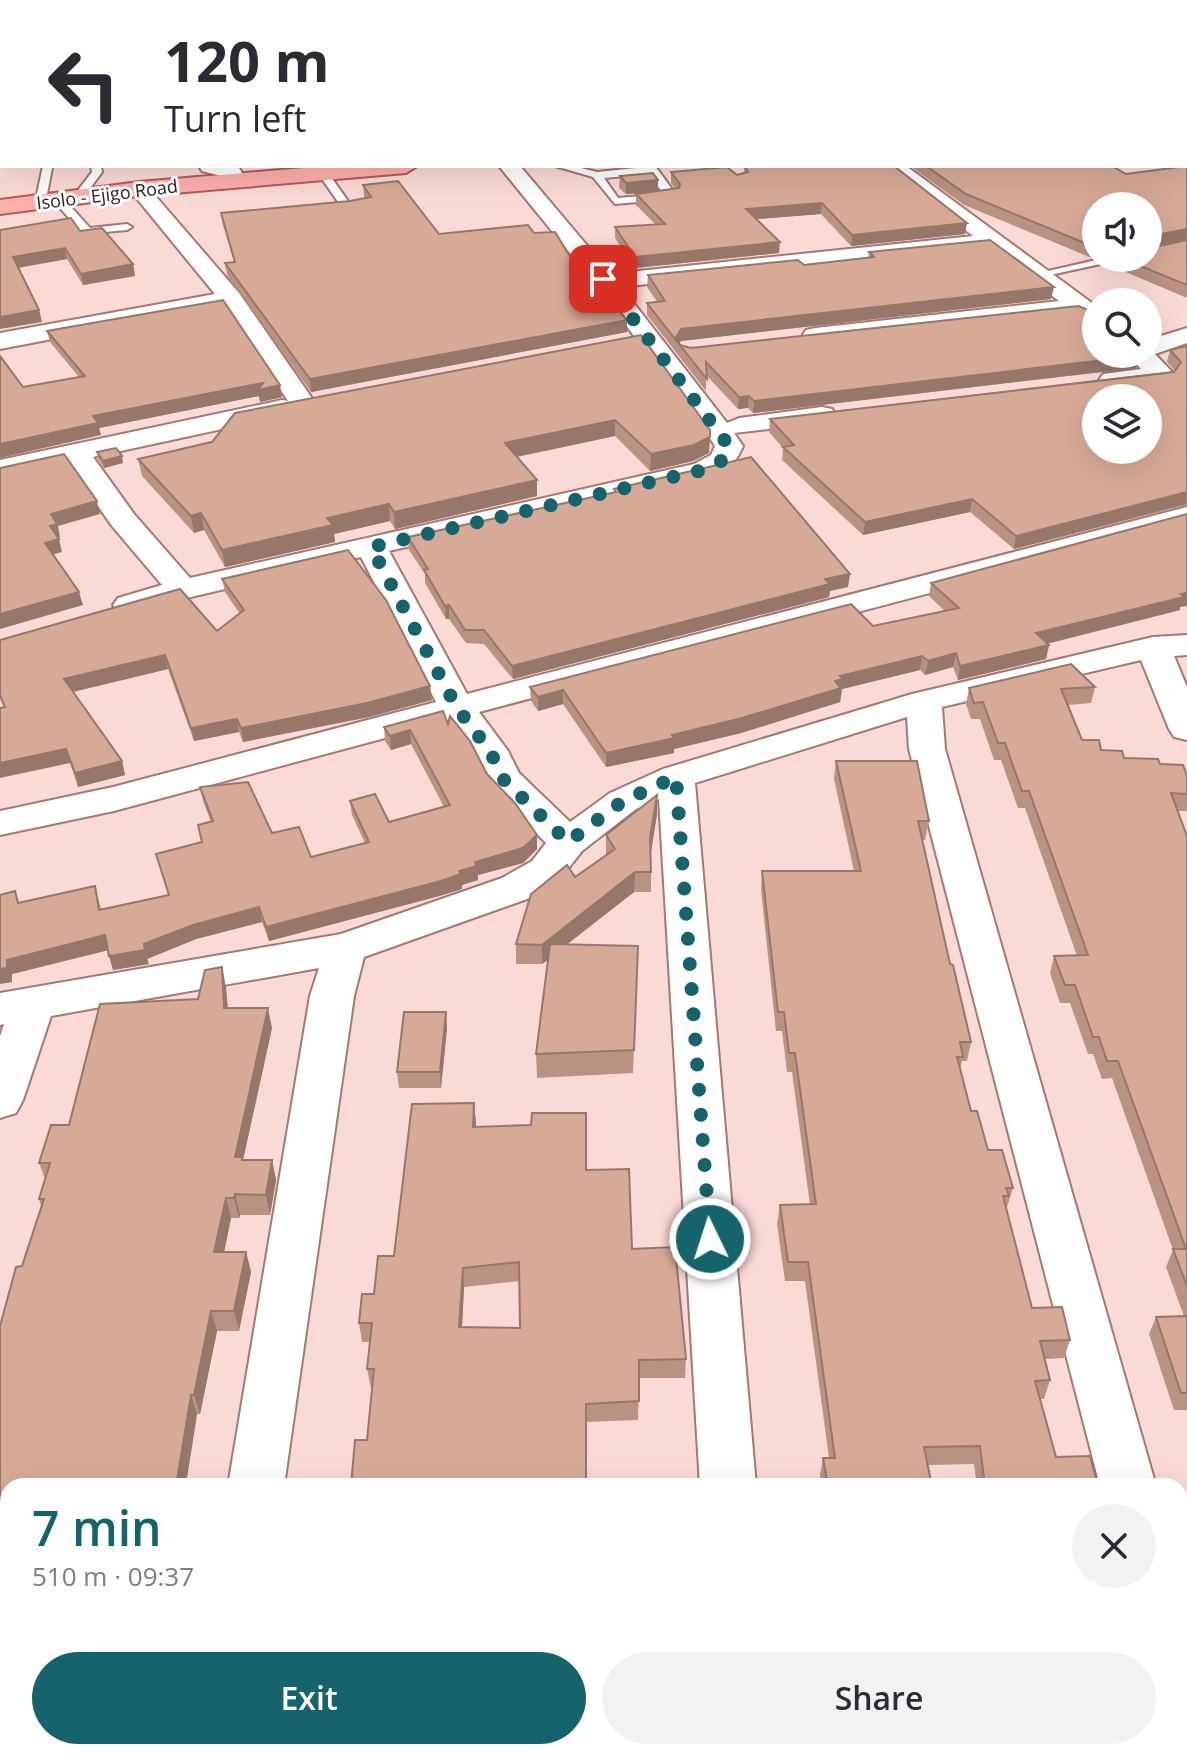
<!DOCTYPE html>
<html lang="en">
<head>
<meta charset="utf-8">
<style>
  :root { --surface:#fff; --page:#f2f2f3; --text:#2b2b33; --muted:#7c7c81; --accent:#15646b }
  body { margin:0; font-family:"Open Sans",sans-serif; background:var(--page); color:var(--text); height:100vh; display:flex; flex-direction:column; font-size:30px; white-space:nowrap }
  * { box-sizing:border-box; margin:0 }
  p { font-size:26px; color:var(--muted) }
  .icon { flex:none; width:44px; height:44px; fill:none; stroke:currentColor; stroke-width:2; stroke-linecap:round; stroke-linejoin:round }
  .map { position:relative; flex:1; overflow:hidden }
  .side { position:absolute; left:0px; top:1478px; width:1188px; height:282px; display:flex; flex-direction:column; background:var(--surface); border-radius:24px 24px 0 0; box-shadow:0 8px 32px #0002 }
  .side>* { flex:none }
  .top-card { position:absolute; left:0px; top:0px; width:1188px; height:168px; box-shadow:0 8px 32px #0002; background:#fff; color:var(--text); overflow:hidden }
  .fabs { position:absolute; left:1082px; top:192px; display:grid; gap:16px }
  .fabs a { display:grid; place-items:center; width:80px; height:80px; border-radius:50%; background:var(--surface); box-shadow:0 8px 32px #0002; font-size:40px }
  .pin { position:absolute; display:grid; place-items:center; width:68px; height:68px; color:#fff; margin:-34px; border-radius:16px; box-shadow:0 4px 12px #0006 }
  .me { position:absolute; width:88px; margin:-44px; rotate:356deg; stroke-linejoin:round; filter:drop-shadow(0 0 6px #0008) }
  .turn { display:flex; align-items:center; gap:28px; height:168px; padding:0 32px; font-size:36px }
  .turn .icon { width:104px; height:104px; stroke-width:2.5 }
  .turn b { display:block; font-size:56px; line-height:68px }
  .round { display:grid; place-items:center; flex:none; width:84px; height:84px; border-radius:42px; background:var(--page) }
  .overview { display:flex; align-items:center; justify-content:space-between; height:136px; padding:0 32px }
  h1 { font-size:48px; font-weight:600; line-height:60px; color:var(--accent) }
  .primary-button { display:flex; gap:16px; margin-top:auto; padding:16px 32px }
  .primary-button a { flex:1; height:92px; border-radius:48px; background:var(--accent); color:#fff; font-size:32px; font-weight:600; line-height:92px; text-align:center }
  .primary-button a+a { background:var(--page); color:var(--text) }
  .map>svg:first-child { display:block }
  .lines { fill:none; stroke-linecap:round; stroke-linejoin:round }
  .lane-casing { stroke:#a67773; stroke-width:4 }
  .street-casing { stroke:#a67773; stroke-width:4 }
  .secondary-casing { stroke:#a67773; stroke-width:4 }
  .primary-casing { stroke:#b65b57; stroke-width:4 }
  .lane { fill:#fff; fill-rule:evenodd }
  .street { fill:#fff; fill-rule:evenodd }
  .secondary { fill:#fff; fill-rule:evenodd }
  .primary { fill:#fdafac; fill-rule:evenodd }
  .wall { fill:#b99282; fill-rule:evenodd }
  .shaded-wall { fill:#96776a }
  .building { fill:#d7aa97; stroke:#96776a; stroke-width:2; fill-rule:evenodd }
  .route { stroke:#15646b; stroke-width:14; stroke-dasharray:0 25.2 }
  .labels { text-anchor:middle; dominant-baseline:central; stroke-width:6; stroke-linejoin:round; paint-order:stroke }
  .far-street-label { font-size:18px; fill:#342120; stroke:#fff }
</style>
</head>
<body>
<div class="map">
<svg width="1187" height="1759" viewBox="0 0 1187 1759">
  <rect width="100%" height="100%" fill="#fadad7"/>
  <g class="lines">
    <!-- lane casing -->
    <g class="lane-casing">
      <path id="lane" d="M43 166 52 168 47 194 42 197 37 194Z
        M91 166H101L102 172 88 191H80L79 189 92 172Z
        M555 166H573L597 172 655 166 677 196 672 199 615 204 593 177ZM648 174 664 194 618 198 604 178Z
        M319 171H327L352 207 351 209H343L318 173Z
        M54 197H62L90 228 127 224 132 227 127 230 83 234 54 201Z
        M1105 258H1128L1041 277 1035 274Z"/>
    </g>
    <!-- street casing -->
    <g class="street-casing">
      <path id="street" d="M499 166H520L611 274 727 423 739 418 822 407 832 409 836 415 832 421 822 423 734 433 743 446C736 463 729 468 713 476L389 551 467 694 1187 507V525L479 712 508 751 519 773 570 822 610 793 663 769 912 694 1153 637 1187 635V655L1174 656 1187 687V740L1174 737 1169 729 1141 660 942 707 945 749 1156 1486H1100L909 749 907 717 695 783 756 1486H700L659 799 636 809 582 851 560 879 530 898 364 957 354 996 284 1486H228L310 996 319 968 51 1016 23 1100 16 1113 0 1118V1036L4 1024 0 1025V993L341 934 502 878 532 861 546 843 490 787 473 753 448 721 114 811 0 835V811L113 787 436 702 361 557 191 597 129 615 118 612 113 605 118 598 162 585 112 526 68 463 0 478V460L282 400 288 401 225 306 0 349V333L215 294 129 189 139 183 146 185 239 293 316 404 312 410H294L282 416 93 457 134 514 190 578 694 464 711 455 715 446 706 432 595 284Z
        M883 166H906L1096 306V319L1090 320 1076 314 815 342 806 340 803 335 806 330 815 328 1059 301 989 248 629 286 621 284 617 279 621 274 629 272 973 236Z
        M1187 328V343L1155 354 1175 375 1171 381 1112 388 1103 386 1099 380 1103 374 1141 369 1127 354H1148V340Z
        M1180 1644 1187 1647V1731L1180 1728Z
        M182 1752H246L245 1759H181Z
        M715 1752H779L780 1759H716Z"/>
    </g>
    <!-- secondary casing -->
    <g class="secondary-casing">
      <path id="secondary" d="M199 166H238L246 180 243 185H227L221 176 202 171Z"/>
    </g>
    <!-- primary casing -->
    <g class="primary-casing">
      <path id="primary" d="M328 166H417L406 173 139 196 0 214V200L139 182Z"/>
    </g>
    <!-- lane -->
    <use href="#lane" class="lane"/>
    <!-- street -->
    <use href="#street" class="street"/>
    <!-- secondary -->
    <use href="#secondary" class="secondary"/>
    <!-- primary -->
    <use href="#primary" class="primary"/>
  </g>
  <!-- wall -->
  <path class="wall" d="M744 166H894L965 234 851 246 821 214 757 219 779 253 635 268 615 238V227L655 224 636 205V194L651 192 626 194 619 188 620 176 658 180V191L675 188 671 183V172L737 175 744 173Z
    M910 166H1112L1187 240 1150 247 1151 248 1187 240V298L1109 265 1111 258H1148L1096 206V258H1092L964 205Z
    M363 185 439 234 534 233 602 308 627 320V332L311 392 227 275 225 263 234 262 223 225 221 213 350 201 365 198 364 196Z
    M0 230 80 231 133 264 135 276 83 285 67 259 18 268 39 310 42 322Z
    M869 252 1051 299 681 341 679 344 691 348 1136 368 753 413 748 408 738 409 706 375V391L647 315V303L657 302 647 287 648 275 804 265 868 258Z
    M47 331 282 397 260 402 259 396 99 428 101 435 23 387 79 377 50 342Z
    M641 335 710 430 709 453 693 461 650 471 615 436 517 457 537 480V496L395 529 390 521 334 534 335 542 225 567 204 530 194 533 142 476 138 459Z
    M1187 346V505L1014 549 970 512 863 535 782 460 783 448 769 432 770 419 1175 371 1167 362 1170 350Z
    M97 452 123 463 104 468 98 459Z
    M614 489 848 587 830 591 829 597 513 679 484 644 466 643 449 619H446L425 583V574L409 550 408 537 614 492Z
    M222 579 432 700 369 717 243 742 239 732 194 741 168 669 73 692 122 761 125 775 78 787 70 763 4 707 0 699V640L217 631 240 614 225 592Z
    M931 583 1180 607V610L1047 644 1049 645 1046 659 958 680 953 667 925 675 920 670 842 689 840 702 741 733 674 749V753L606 767 563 704 538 711 531 701 530 687 873 626 945 611 929 596Z
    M1095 687 1091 703 1068 705 1082 740 1101 750 1124 758 1160 764 1187 776V811H1177L1187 836V1410H1174L1149 1334 1156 1317 1184 1316 1166 1267 1173 1250 1112 1078 1102 1079 1093 1054H1088L1070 1003H1060L1050 973 1054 956H1077L1025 808H1018L1001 760H994L980 719H971L966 704 969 688Z
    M448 724 487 774 537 849 523 863 478 875V880L462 885V889L443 895 269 941 262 922 196 939 147 959 149 964 113 970 108 950 12 974V982L0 984 19 903 95 886 101 909 168 895 156 854 202 842 211 822 203 801 200 787 272 833 311 857 365 843 352 815 350 801 389 822 444 807 411 744 391 750 385 741 384 727Z
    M836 761 929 821 925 840H922L950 964 971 1042 967 1061H962L960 1070 971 1111 988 1150 1013 1188 1007 1207 1006 1208 1032 1308 1070 1340 1064 1358 1045 1359 1050 1380 1044 1399H1040L1056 1457 1098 1486H977L974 1464 927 1465 932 1486H821L820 1476 823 1458H829L805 1281H785L777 1224 780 1205H810L792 1072H787L782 1031H776L761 890 762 871H854L834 779Z
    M657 795V814L651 852V892H634L567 944 638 946 633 1073 537 1078 536 1054 548 960 542 964H516V944L575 877 606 856V835Z
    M222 967 226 988 228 1008 272 1028 243 1160H272L276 1180 270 1215H240L239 1218H231L224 1252H246L251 1272 239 1331H217L200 1414H197L186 1484 187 1486H8V1625H0V1326L22 1266 41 1206 39 1199 45 1179 39 1163 69 1125 198 999Z
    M446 1012 447 1028 441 1088H399L397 1072Z
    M474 1103 476 1127 586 1170 632 1249 686 1359 685 1378H639L638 1420 586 1422 367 1440 372 1388H371L367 1369 370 1342H362L359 1323ZM520 1281V1328L462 1327 464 1287Z
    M871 1752H974L975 1759H870Z
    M1015 1752H1153L1149 1759H1016Z"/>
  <!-- shaded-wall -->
  <path class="shaded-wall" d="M658 180V192L626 194V183Z
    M822 203 821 214 746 220V209Z
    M967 223 965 234 851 246 852 235Z
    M1187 229V240L1148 247 1150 236Z
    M780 242 779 253 635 268V257Z
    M65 248 67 259 16 268 13 257Z
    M133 264 135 276 83 285 81 274Z
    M1054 287 1051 299 681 341 679 344 675 339 681 329Z
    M39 310 42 322 0 329V317Z
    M627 320V332L311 392 310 379Z
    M1139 356 1136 368 753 413 754 401Z
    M263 383 280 385 282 397 260 402 259 396 99 428 101 435 0 458V444L93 416Z
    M749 396 748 408 738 409 739 397Z
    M615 420V436L506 459 505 443Z
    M710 437 709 453 693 461 650 471 651 454Z
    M122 456 123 463 104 468 103 461Z
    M537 480V496L395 529 394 512Z
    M1187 492 1186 504 1014 549 1016 536Z
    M972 499 970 512 863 535 865 522Z
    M97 501 100 514 58 526 60 537 53 539 50 526 51 514Z
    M389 504 390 521 334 534 335 542 225 567 222 550 327 518Z
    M201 513 204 530 194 533 191 516Z
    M59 539 62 552 48 556 45 543Z
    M850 574 848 587 830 591 829 597 513 679 512 666 825 579Z
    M79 592 83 605 0 629V614Z
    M1187 593V606L1180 607V610L1033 647 1036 633Z
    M449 605V619H446L445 606Z
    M1049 645 1046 659 958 680 960 666Z
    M956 653 953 667 925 675 928 661Z
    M165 655 168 669 68 693 64 679Z
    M922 656 920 670 842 689 840 702 741 733 674 749V753L606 767V753L672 735 835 681 840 676Z
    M430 686 432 700 369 717 243 742 241 728Z
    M563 690V704L538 711V697Z
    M237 719 239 732 194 741 191 728Z
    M410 730 411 744 391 750 390 736Z
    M66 749 70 763 0 778V763Z
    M122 761 125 775 78 787 75 773Z
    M657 795V814L650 858V838Z
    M537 835V849L523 863 478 875V880L462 885V889L443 895 269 941 266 927 459 871 475 862Z
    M635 872 634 892 542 964V945Z
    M259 907 262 922 196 939 147 959 149 964 113 970 109 956 144 944 193 925Z
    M105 935 109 950 12 974V982L0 984V969L7 960Z
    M222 967 226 988 229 1028 224 1008Z
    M268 1008 272 1028 243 1160 235 1157Z
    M446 1012 447 1028 441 1088 440 1072Z
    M474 1103 476 1122 474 1146 473 1127Z
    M272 1160 276 1180 270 1215 266 1195Z
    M235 1194 240 1215 239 1218 234 1198Z
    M226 1198 231 1218 220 1272 214 1252Z
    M246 1252 251 1272 239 1331 234 1311Z
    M463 1268 464 1287 461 1346 459 1327Z
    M211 1311 217 1331 200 1414 194 1395Z
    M191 1395 197 1414 186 1484 187 1486H179L177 1480Z
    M168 1752H173L176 1759H167Z
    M433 1752H437L436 1759H432Z"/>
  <!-- building -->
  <path class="building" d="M0 0H1187V27L1186 28V2H2V17L0 18Z
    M2 30V103L0 102V31Z
    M1186 32 1187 37 1186 85Z
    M2 115V153H0V118H2Z
    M745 166H894L967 223 852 235 822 203 746 209 780 242 635 257 615 227 665 224 636 194 679 188 680 184 671 172 727 167 737 175 748 172Z
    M926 166H1112L1126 174 1187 166V229L1150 236 1148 243V206H1096V247H1094L966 194Z
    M653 173 658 180 626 183 620 176Z
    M398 181 439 234 528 225 534 233 555 232 602 308 616 307 627 320 310 379 225 263 235 262 221 213 350 201 371 197 363 185Z
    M71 218 80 231 102 228 133 264 81 274 65 248 13 257 39 310 0 317V230Z
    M990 240 1054 287 681 329 675 339 647 303 665 301 648 275 798 260 804 265 874 257 869 252Z
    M1187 240V285L1121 258H1148V245L1151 248Z
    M223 300 280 385 258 390 263 383 93 416 98 423 0 444V356L23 387 85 376 47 331Z
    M1078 306 1091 311 1096 316V354H1137L1139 356 754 401 749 396 739 397 706 362 707 379 675 339 680 345 691 348Z
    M641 335 710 430V437L694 445 651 454 615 420 505 443 537 480 394 512 389 504 327 518 333 525 222 550 201 513 191 516 138 459 212 442 235 413Z
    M1187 346V492L1016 536 972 499 865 522 783 447 794 445 770 419 1174 372 1181 362 1170 350ZM1096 398H1148V450H1096Z
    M116 448 122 456 103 461 97 452Z
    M64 454 97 501 51 514 57 524 50 526 59 539 45 543 79 592 0 614V468Z
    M751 457 850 574 825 579 830 584 512 666 484 630H465L449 605 445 606 424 570 428 569 408 537 616 492 614 489Z
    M1187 514V593L1181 594 1184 597 1036 633 1049 645 960 666 956 653 928 661 922 656 840 676 843 679 835 681 841 688 742 718 672 735 675 738 606 753 563 690 538 697 530 687 851 604 873 626 959 608 931 583Z
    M348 550 386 600 430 686 367 703 241 728 237 719 191 728 165 655 64 679 122 761 75 773 66 749 0 763V708L5 707 0 695V640L180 589 217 631 244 610 222 579Z
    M1071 664 1095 687 1061 689 1082 740H1099L1101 750 1122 751 1124 758 1158 759 1160 764 1183 765 1187 776V794L1171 793 1187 836V1286L1173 1249H1186L1118 1061H1107L1099 1037H1093L1075 985H1065L1054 956 1088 955 1029 791H1022L1005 743H998L983 702 974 703 969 688Z
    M443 711 448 724 450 716 470 741 487 774 515 803 537 835 523 848 475 862 477 866 459 871 461 874 441 881 266 927 259 907 193 925 144 944 145 950 109 956 105 935 7 960V968L0 969V895L15 891 18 903 95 886 99 910 169 895 156 854 202 842 198 825 213 821 200 787 248 782 272 833 299 827 311 857 369 842 350 801 375 794 389 822 450 805 410 730 390 736 384 727Z
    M836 761H917L929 821H918L950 964 953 965 971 1042H960L963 1057H957L971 1111H977L988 1150H1002L1013 1188H1006L1009 1196H1003L1032 1308 1062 1307 1070 1340 1040 1341 1050 1380 1035 1381 1056 1457 1090 1456 1098 1486H985L980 1446 924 1447 932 1486H828L823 1458H835L808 1262H788L780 1205 816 1204 795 1053H789L784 1012H778L762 871H861Z
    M657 795 650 838 651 872H635L542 945 516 944 531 894 567 865 575 877 615 849 606 835Z
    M550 944 638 946 634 1050 536 1054Z
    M222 967 224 1008H268L235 1157H242V1160H272L266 1195 235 1194 234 1198H226L214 1252H246L234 1311H211L194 1395H191L177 1480H185L184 1486H8V1607H0V1326L16 1267 22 1266 44 1199H39L50 1163H39L51 1125H69L100 1004 198 999 205 970Z
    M404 1012H446L440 1072H397Z
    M474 1103 473 1127 531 1125 532 1113H586V1170L629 1169 632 1249 675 1247 686 1359 639 1360V1401L586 1404V1486H351L355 1440H367L374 1369H367L372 1323H359L362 1294H374L378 1256H394L412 1104ZM519 1262 520 1328 459 1327 463 1268Z
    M1187 1316V1393H1181L1156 1317Z
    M0 1678H8V1752H168L167 1759H0Z
    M295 1752H433L432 1759H294Z
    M507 1752H619V1759H507Z
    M876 1752H974L975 1759H877Z
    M1023 1752H1138L1140 1759H1024Z"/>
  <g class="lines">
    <!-- route -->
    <path class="route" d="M603 279 729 446 723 460 703 470 371 547 457 708 490 751 503 779 568 842 623 801 676 777 710 1239"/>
  </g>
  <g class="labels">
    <!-- far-street labels -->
    <g class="far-street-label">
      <text transform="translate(107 194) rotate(-7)">Isolo - Ejigo Road</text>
    </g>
  </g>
</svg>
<div class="fabs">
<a><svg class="icon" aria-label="sound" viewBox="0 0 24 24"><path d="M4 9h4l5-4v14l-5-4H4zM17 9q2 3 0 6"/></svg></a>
<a><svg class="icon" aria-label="search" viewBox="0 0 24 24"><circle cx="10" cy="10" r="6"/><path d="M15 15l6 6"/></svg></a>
<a><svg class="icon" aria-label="layers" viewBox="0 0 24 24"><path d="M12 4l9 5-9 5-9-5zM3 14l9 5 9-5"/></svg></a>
</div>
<div class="pin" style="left:603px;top:279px;background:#d93025"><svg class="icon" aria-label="arrive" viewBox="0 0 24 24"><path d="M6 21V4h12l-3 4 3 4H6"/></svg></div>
<svg class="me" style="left:710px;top:1239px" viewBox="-20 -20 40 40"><circle r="17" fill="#15646b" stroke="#fff" stroke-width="3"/><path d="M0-11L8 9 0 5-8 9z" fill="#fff"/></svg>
<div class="top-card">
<div class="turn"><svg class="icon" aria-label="left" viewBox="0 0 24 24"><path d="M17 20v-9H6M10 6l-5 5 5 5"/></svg><div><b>120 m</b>Turn left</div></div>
</div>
<section class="side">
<div class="overview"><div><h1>7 min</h1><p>510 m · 09:37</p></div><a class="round"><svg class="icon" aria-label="close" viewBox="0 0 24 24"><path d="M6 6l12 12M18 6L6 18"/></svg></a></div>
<div class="primary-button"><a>Exit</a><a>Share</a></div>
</section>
</div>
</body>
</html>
